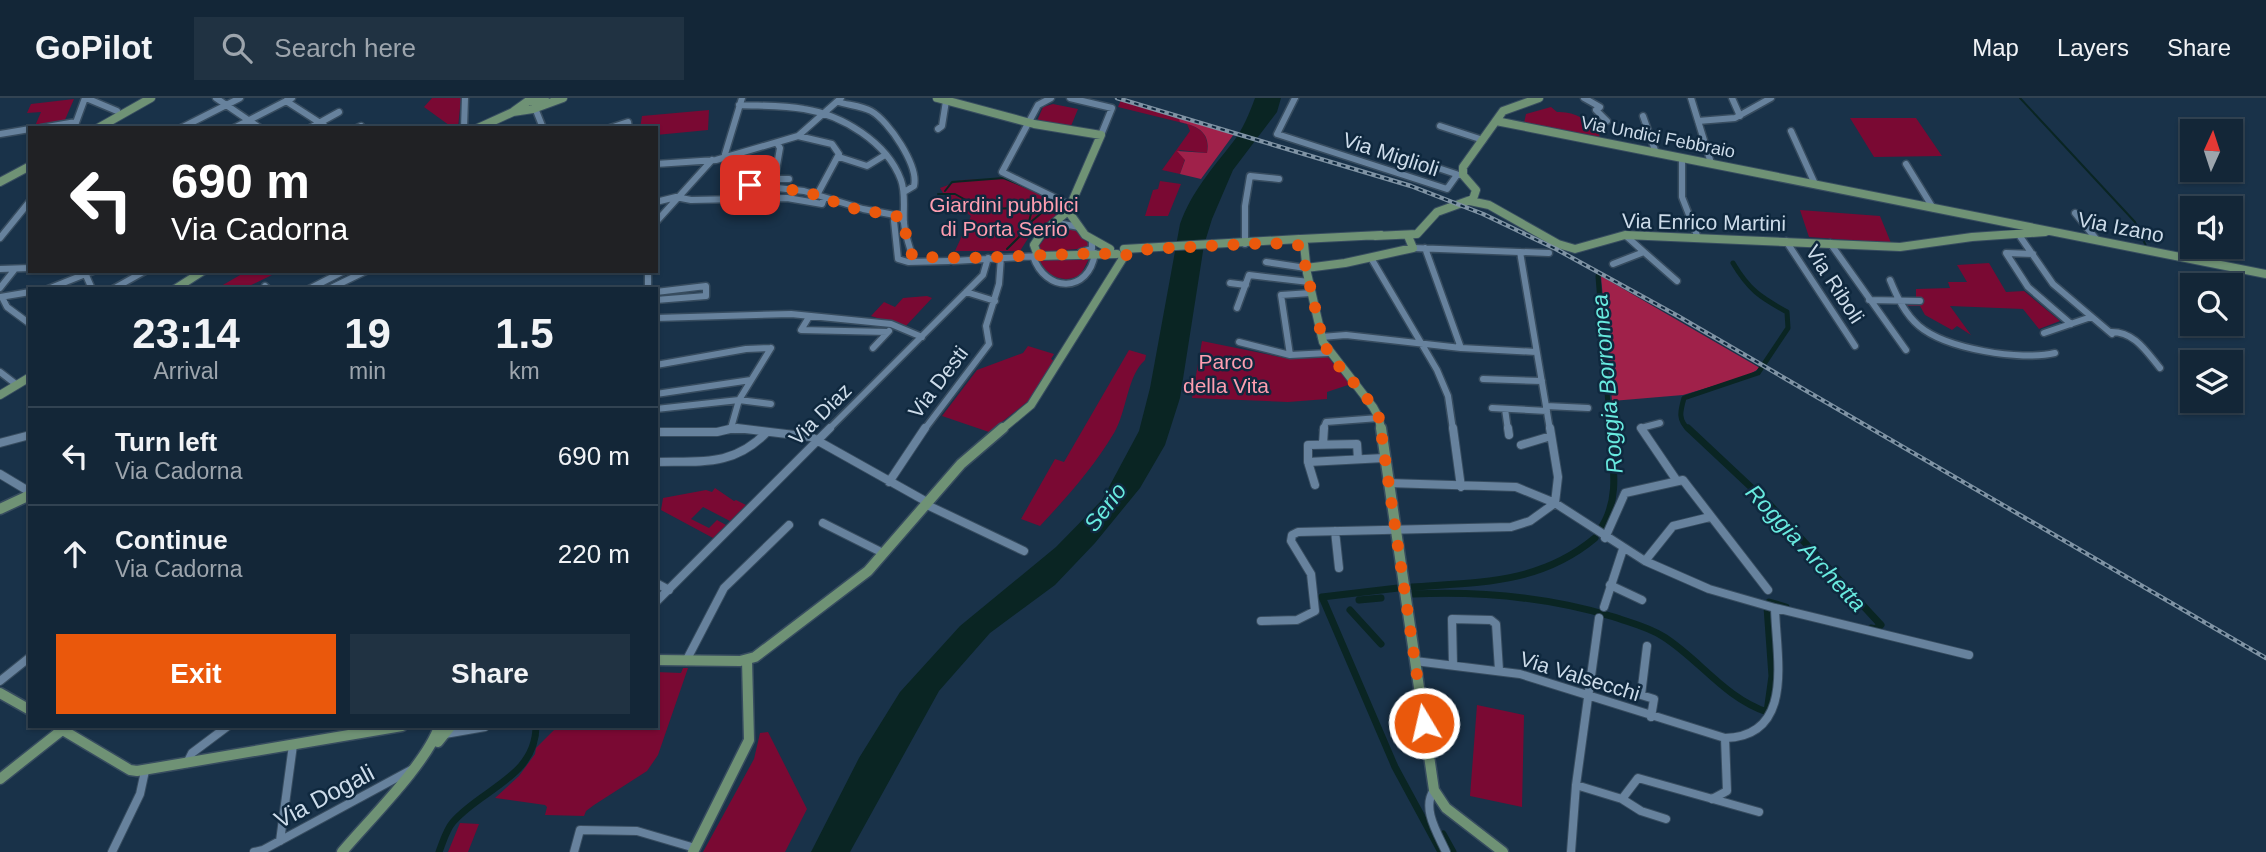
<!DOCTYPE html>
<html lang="en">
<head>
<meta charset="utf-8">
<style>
  :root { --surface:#132637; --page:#203242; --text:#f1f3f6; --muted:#9da5ad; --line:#324352; --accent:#ea580c }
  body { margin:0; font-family:Helvetica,sans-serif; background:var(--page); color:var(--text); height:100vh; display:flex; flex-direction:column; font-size:26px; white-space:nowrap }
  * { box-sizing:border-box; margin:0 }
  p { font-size:23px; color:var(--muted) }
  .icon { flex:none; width:38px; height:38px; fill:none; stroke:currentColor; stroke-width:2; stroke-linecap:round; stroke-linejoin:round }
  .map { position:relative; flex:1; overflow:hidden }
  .details { position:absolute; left:28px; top:189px; width:630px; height:441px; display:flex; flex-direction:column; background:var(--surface); border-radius:0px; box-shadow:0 2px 5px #0004,0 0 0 2px var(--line) }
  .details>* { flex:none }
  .hud { position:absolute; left:28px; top:28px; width:630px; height:147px; border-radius:0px; box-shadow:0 2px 5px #0004,0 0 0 2px var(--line); background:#202124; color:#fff; overflow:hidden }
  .needle { width:46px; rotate:3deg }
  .tools { position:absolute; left:2180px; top:21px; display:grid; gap:14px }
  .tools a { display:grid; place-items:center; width:63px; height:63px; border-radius:0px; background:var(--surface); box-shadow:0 2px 5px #0004,0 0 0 2px var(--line); font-size:35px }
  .pin { position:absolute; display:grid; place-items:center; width:60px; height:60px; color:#fff; margin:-30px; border-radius:14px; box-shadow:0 4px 10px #0006 }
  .me { position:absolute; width:77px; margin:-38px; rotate:351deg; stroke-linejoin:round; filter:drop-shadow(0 0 5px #0008) }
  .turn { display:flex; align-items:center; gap:24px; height:147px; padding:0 28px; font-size:32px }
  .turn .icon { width:91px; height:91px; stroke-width:2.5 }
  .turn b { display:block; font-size:49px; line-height:60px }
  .eta { display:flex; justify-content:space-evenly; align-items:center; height:119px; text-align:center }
  .eta b { font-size:42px; font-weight:700; line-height:49px }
  .action { display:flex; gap:14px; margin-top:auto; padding:14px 28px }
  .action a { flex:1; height:80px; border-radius:0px; background:var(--accent); color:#fff; font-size:28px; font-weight:700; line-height:80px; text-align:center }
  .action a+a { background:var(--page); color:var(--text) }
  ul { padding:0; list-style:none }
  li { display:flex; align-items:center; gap:21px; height:98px; padding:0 28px; border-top:2px solid var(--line) }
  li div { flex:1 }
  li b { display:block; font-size:26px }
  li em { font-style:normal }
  header { display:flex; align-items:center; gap:42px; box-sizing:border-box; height:98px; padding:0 35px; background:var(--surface); border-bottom:2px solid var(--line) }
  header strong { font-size:33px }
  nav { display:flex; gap:38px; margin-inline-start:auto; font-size:24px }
  .search { width:490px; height:63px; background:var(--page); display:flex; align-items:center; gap:18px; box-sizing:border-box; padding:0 24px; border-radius:0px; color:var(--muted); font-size:26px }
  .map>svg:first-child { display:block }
  .green { fill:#7a0933 }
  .forest { fill:#a0214a }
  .water { fill:#0a2523 }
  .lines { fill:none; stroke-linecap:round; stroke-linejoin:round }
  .stream { stroke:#0a2523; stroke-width:2 }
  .canal-far1 { stroke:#0a2523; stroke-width:5 }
  .canal { stroke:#0a2523; stroke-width:7 }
  .street-far1-casing { stroke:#374c5f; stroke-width:9 }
  .street-casing { stroke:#374c5f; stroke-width:10 }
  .secondary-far1-casing { stroke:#374c5f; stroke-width:10 }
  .secondary-casing { stroke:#374c5f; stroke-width:13 }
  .street-far1 { stroke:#67829d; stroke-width:6 }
  .street { stroke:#67829d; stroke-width:8 }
  .secondary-far1 { stroke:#6f9275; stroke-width:8 }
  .secondary { stroke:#6f9275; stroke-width:10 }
  .rail-casing { stroke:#7f93a4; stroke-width:4.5 }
  .rail { stroke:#0f283e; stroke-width:2; stroke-dasharray:4.5; stroke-linecap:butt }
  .route { stroke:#ea580c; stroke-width:12; stroke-dasharray:0 21.6 }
  .labels { text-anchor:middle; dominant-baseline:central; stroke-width:5; stroke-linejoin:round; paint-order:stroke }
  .far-street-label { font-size:18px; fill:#cddcea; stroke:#0f283e }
  .street-label { font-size:21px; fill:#cddcea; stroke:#0f283e }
  .park-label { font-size:21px; fill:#fe9eb0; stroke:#0f283e }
  .water-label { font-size:23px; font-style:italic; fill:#68eadf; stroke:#0f283e }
  .near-street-label { font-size:24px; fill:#cddcea; stroke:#0f283e }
</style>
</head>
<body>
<header>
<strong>GoPilot</strong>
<div class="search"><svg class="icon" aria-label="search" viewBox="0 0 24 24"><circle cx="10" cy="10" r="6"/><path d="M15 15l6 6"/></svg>Search here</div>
<nav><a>Map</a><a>Layers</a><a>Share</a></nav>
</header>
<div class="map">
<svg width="2266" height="754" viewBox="0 0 2266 754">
  <rect width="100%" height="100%" fill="#193249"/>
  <!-- green -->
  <path class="green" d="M432 0H461L458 30H453L424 9Z
    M74 1 64 24 35 28 41 14 27 15 31 6Z
    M1121 2 1178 19 1181 24C1198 29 1210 34 1207 55L1179 52 1185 61 1180 76 1162 72 1190 33 1187 26 1118 9Z
    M1053 6 1078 11 1071 28 1037 23 1043 9Z
    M1551 9 1557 14C1575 13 1586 22 1600 33L1599 40 1524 25 1526 16Z
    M709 12 708 32 656 37V30H640L642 18Z
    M1850 20H1916L1942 58 1874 59Z
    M1003 81 1065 105 1060 118 1032 134 1020 153H955L971 118 949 102 951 97 943 95 940 90 962 82Z
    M1160 83 1181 86 1168 118H1145L1153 92 1158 91Z
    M1800 112 1880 118 1891 145 1809 139Z
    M1061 128 1073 130 1089 146V150L1040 154 1038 149 1051 133Z
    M1091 157 1081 176C1065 187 1045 179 1039 160Z
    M1989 165 2006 194 2024 193 2060 223 2039 231 2023 211 1950 208 1971 237 1957 228 1952 232 1925 217 1920 208H1907L1905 205 1916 200V191L1950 190 1948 184H1967L1957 167Z
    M247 173H270L274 176 243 191H216Z
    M927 198 932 200 905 229 871 218 884 204 895 209 903 200Z
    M1202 243 1285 260 1326 257 1351 286 1327 294V301L1288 304 1192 300Z
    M1028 248 1054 256 1051 261 1054 263 1031 301 989 334 942 318 977 272 1023 255Z
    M1129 252 1146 257 1145 262C1127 278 1127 313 1114 335 1093 370 1067 399 1040 428L1021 421 1055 361 1064 364Z
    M715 390 734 403 736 402 746 407 730 423 703 409 691 421 709 430 717 422 726 427 713 440 661 412 663 400 706 392 712 394Z
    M683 570H688L658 657 647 673 594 707 586 713 584 718 545 717 547 709 545 707 495 700 519 678 535 656 536 650 558 628H656V574L681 575Z
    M1477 607 1524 617 1522 709 1470 698Z
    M768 634 807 711 785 754H703L754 661 760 635Z
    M460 725 479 726 468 754H448Z"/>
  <!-- forest -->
  <path class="forest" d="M1178 19 1234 36 1201 81 1180 76 1185 62 1177 53 1207 55C1211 34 1197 28 1180 24Z
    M1601 178 1760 270 1747 278 1683 297 1612 303Z"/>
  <!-- water -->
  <path class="water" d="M1255 0H1281L1277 14 1233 72 1212 121 1204 147 1180 300 1165 347 1140 390 1095 445 1055 487 990 535 939 593 850 754H811L859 660 900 594 960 528 1056 449 1102 402 1139 333 1150 290 1180 126C1192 93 1212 71 1233 44 1242 33 1250 14 1255 0Z"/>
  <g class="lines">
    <!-- stream -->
    <path class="stream" d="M2020 0 2135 124 2146 148
      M945 93 952 84 1004 80 1042 96
      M938 96H955L980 110
      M987 111 1016 110 1031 116 1027 131 1007 151
      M1032 123 1052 106 1050 100
      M2205 149 2210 154 2211 161"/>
    <!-- canal-far1 -->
    <path class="canal-far1" d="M1598 178 1610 332
      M1689 332C1678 322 1680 314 1684 300L1758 275 1788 230 1787 214C1760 199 1749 192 1733 165"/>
    <!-- canal -->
    <path class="canal" d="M1688 330 1770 407 1881 527 1875 531 1871 530
      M1599 433C1621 403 1613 365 1610 330
      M1412 489C1480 484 1540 486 1595 440
      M1398 490 1322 499 1395 669 1441 754
      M1413 496C1482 493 1548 499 1614 519 1631 525 1649 529 1664 539 1700 562 1725 600 1767 614L1772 578 1767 509 1769 504 1786 509
      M1359 502 1381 500
      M1350 512 1381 546
      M1413 609 1416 620 1413 642
      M1443 736 1453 754
      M439 754C443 744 446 732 453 724 481 691 536 679 536 628"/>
    <!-- street-far1 casing -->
    <g class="street-far1-casing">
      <path id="street-far1" d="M86 0 117 13
        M216 0 260 30
        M1051 0 1038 7 1002 74 1070 107
        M1070 0 1112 10 1101 37
        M1295 0 1277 36 1447 91 1457 77
        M1584 0 1600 9 1596 12 1607 23
        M1691 0 1711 65
        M1732 0 1740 18
        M286 3 328 30
        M838 4C848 7 862 8 871 13 889 23 919 68 914 88L904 94
        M739 7C761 8 783 7 804 11 842 17 887 44 901 82 906 96 903 111 904 125 905 136 909 147 912 157
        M535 10 543 30
        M1643 18 1656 55
        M1698 23 1735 20 1771 0
        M110 28 112 30
        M1440 28 1483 42
        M41 30 76 24
        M74 30 85 0
        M181 30 240 0
        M234 30 292 0
        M310 30 339 14
        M357 30 361 28
        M464 30 465 0
        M610 30 628 24 629 30
        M938 31 942 28 946 3
        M1791 33 1815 86
        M0 36 30 31
        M798 38 832 46 839 56 817 97
        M725 56 742 0
        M839 59 867 68 885 57
        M1682 60V99L1698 140
        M656 66 716 62 798 38 841 0
        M1426 66 1459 77
        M1906 66 1933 110
        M774 81H789
        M750 87 804 93 863 111 900 118 904 124
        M772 96 780 50 777 45
        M656 104 676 99 691 102 787 100 822 106 824 100
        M2075 115 2097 142
        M900 116 894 123 898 161 908 164 949 163
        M656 124 712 62
        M1052 128 1063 126 1079 129
        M2019 137 2053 186 2112 236
        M0 140 30 103
        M1786 143 1855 248
        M1830 145 1906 252
        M1245 146V108L1250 78 1279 81
        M1413 150 1549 155
        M1425 150 1461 250
        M1081 154 1092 151V142
        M1520 154 1550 332
        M1644 154 1677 183
        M2033 156 2006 155 2028 189 2071 226
        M1033 158C1045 195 1089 196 1095 155
        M1371 160 1437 272 1448 298 1453 332
        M953 163 1037 158
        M1266 164 1306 170
        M1613 166 1644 154 1625 137
        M0 171 30 170
        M648 173V191
        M85 175 92 191
        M1890 182C1897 199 1905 216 1919 228 1946 251 2021 263 2055 255
        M1230 185 1246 187
        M265 188 268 191
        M0 190 15 171
        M48 191 93 173
        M113 191 145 173
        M309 191 344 173
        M329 191 366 173
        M656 194 706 188V198L656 202
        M966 194 995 203
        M0 199 30 194
        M2 199 7 209 30 226
        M1869 202 1920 203
        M1237 210 1249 177 1309 184
        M809 219 801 232 888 234
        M656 220 791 216 891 226 922 239
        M2110 234C2134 233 2146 253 2160 270
        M2044 235 2091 219
        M1321 239 1346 237 1461 250 1536 254
        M1239 244 1290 257 1328 255
        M873 250 889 233
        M1290 257 1281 197 1311 195
        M656 267 746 251 771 250
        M0 274 17 287
        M1483 281 1542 283
        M656 296 751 282
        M1546 308 1588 310
        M1492 310 1547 313
        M656 311 739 302 771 306
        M1505 311 1508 332
        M731 330 739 302 771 250
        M726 332H752
        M828 332 983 177 988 160
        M924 332 989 246 986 228 999 186 1001 159
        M1323 332 1326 324 1379 320
        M1642 332 1641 330 1660 325"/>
    </g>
    <!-- street casing -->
    <g class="street-casing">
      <path id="street" d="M737 330 811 339 927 404
        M1453 330 1461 389
        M1508 330 1509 337
        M1641 330 1677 383
        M656 334H717L734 330
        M0 345 30 337
        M1323 346 1324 330
        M1521 347 1551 338
        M656 364C701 363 733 369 767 334
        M1308 364 1384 360
        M0 376 30 394
        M889 384 925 330
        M1388 385 1516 389 1555 405 1645 463 1709 491 1775 510 1969 557
        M1315 387 1308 364V347L1357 346 1358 361
        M925 406 1024 453
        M823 425 883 455
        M1335 433 1339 470
        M1605 440 1625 395 1683 382 1768 492
        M1645 463 1673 428 1710 419
        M656 485 669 492
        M1610 487 1642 502
        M656 504 830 330
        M1604 509 1623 451
        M1261 523 1297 522 1315 513 1311 476 1291 443 1292 437 1298 434 1511 429 1530 423 1555 405 1558 379 1550 330
        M1647 548 1641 597 1654 601 1651 619
        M686 563 724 490 789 427
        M1415 563 1520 576 1725 640C1796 638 1776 558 1775 510
        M1453 567 1452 521 1491 522 1496 526 1499 572
        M0 583 30 559
        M445 636 485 629
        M187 665 192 655 228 628
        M1576 687 1622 701 1641 713 1666 721
        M1434 692C1421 710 1438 736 1446 754
        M1622 701 1638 680 1759 714
        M1712 701 1727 693 1725 640
        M280 743 293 647
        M112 754 140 696 145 673
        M254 754 263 752 411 672
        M574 754 580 732 637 733 695 750
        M1571 754 1576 687 1599 520"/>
    </g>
    <!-- secondary-far1 casing -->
    <g class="secondary-far1-casing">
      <path id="secondary-far1" d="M937 0 1034 26 1101 37 1068 113 1042 135 1034 147 1038 158 1117 156
        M514 13 528 3 545 2
        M1496 23 2266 176
        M98 30 151 0
        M478 30 513 14 533 11 563 0
        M0 84 30 68
        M1470 103 1489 107 1558 146 1575 151 1625 137 1900 149 1972 139 2045 134
        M1068 113 1085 137 1110 151
        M1375 138 1417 136 1437 114 1473 101 1476 92 1463 77V69L1503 13 1539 0
        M1301 141 1381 137
        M1304 146 1307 175 1323 244 1373 309 1379 320 1381 332
        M1124 151 1299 141
        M1306 170 1345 165 1413 150 1408 138
        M175 191 203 173
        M0 297 30 279
        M1001 332 1031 307 1125 157"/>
    </g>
    <!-- secondary casing -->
    <g class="secondary-casing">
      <path id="secondary" d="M1381 330 1434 692 1446 710 1503 754
        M0 411 30 397
        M656 562 740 563 755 559 868 473 961 366 1003 330
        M0 595 30 612
        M56 628 130 672 137 673 402 628
        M438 644 450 629
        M0 681 62 632
        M342 754C369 722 426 666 439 629
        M693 754 749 642 747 562"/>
    </g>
    <!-- street-far1 -->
    <use href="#street-far1" class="street-far1"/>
    <!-- street -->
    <use href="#street" class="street"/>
    <!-- secondary-far1 -->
    <use href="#secondary-far1" class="secondary-far1"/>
    <!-- secondary -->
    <use href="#secondary" class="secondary"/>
    <!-- rail casing -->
    <g class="rail-casing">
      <path id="rail" d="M1117 0 1411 88 1483 116 1556 151 1676 217 2266 560"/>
    </g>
    <!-- rail -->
    <use href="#rail" class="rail"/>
  </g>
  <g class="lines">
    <!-- route -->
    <path class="route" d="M750 87 766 92H801L852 110 901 119 912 157 917 159 969 160 1100 155 1123 158 1149 151 1268 145 1298 147 1304 162 1323 244C1337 273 1365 290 1379 320L1424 625"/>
  </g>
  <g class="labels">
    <!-- far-street labels -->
    <g class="far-street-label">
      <text transform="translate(1658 39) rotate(11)">Via Undici Febbraio</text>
    </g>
    <!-- street labels -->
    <g class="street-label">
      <text transform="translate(1391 56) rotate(18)">Via Miglioli</text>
      <text transform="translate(1704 124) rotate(1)">Via Enrico Martini</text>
      <text transform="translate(2121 129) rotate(11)">Via Izano</text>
      <text transform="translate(1835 186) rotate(57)">Via Riboli</text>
      <text transform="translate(938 284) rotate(-53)">Via Desti</text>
      <text transform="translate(820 316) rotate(-45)">Via Diaz</text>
      <text transform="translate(1580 578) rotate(17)">Via Valsecchi</text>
    </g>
    <!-- park labels -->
    <g class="park-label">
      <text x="1004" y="106">Giardini pubblici<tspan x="1004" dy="24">di Porta Serio</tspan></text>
      <text x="1226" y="263">Parco<tspan x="1226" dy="24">della Vita</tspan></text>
    </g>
    <!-- water labels -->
    <g class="water-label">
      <text transform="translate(1607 286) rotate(-95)">Roggia Borromea</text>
      <text transform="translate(1105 409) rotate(-53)">Serio</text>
      <text transform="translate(1806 450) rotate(47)">Roggia Archetta</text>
    </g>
    <!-- near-street labels -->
    <g class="near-street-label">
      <text transform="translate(324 698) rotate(-28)">Via Dogali</text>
    </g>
  </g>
</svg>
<div class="tools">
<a><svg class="needle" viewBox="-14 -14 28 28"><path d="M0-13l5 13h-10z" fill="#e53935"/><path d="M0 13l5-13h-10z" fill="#9da5ad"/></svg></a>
<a><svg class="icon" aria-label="sound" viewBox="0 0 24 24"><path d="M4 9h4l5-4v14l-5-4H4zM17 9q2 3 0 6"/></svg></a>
<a><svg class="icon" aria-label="search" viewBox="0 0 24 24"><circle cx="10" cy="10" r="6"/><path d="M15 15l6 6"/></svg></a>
<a><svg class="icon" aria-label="layers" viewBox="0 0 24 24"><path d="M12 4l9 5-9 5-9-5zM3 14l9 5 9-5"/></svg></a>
</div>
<div class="pin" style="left:750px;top:87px;background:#d93025"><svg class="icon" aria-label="arrive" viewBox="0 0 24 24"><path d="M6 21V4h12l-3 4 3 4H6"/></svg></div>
<svg class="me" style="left:1424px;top:625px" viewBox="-20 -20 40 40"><circle r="17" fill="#ea580c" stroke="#fff" stroke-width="3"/><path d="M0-11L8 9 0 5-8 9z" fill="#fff"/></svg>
<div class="hud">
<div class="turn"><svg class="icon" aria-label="left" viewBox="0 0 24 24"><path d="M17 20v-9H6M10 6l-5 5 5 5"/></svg><div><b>690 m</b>Via Cadorna</div></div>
</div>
<section class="details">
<div class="eta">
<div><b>23:14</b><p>Arrival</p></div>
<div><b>19</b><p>min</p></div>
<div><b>1.5</b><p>km</p></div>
</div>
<ul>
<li><svg class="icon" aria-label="left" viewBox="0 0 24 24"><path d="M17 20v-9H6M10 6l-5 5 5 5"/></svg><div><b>Turn left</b><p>Via Cadorna</p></div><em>690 m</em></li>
<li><svg class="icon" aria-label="ahead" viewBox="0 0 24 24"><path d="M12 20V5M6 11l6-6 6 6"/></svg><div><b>Continue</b><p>Via Cadorna</p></div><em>220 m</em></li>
</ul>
<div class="action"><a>Exit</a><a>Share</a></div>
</section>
</div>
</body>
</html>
